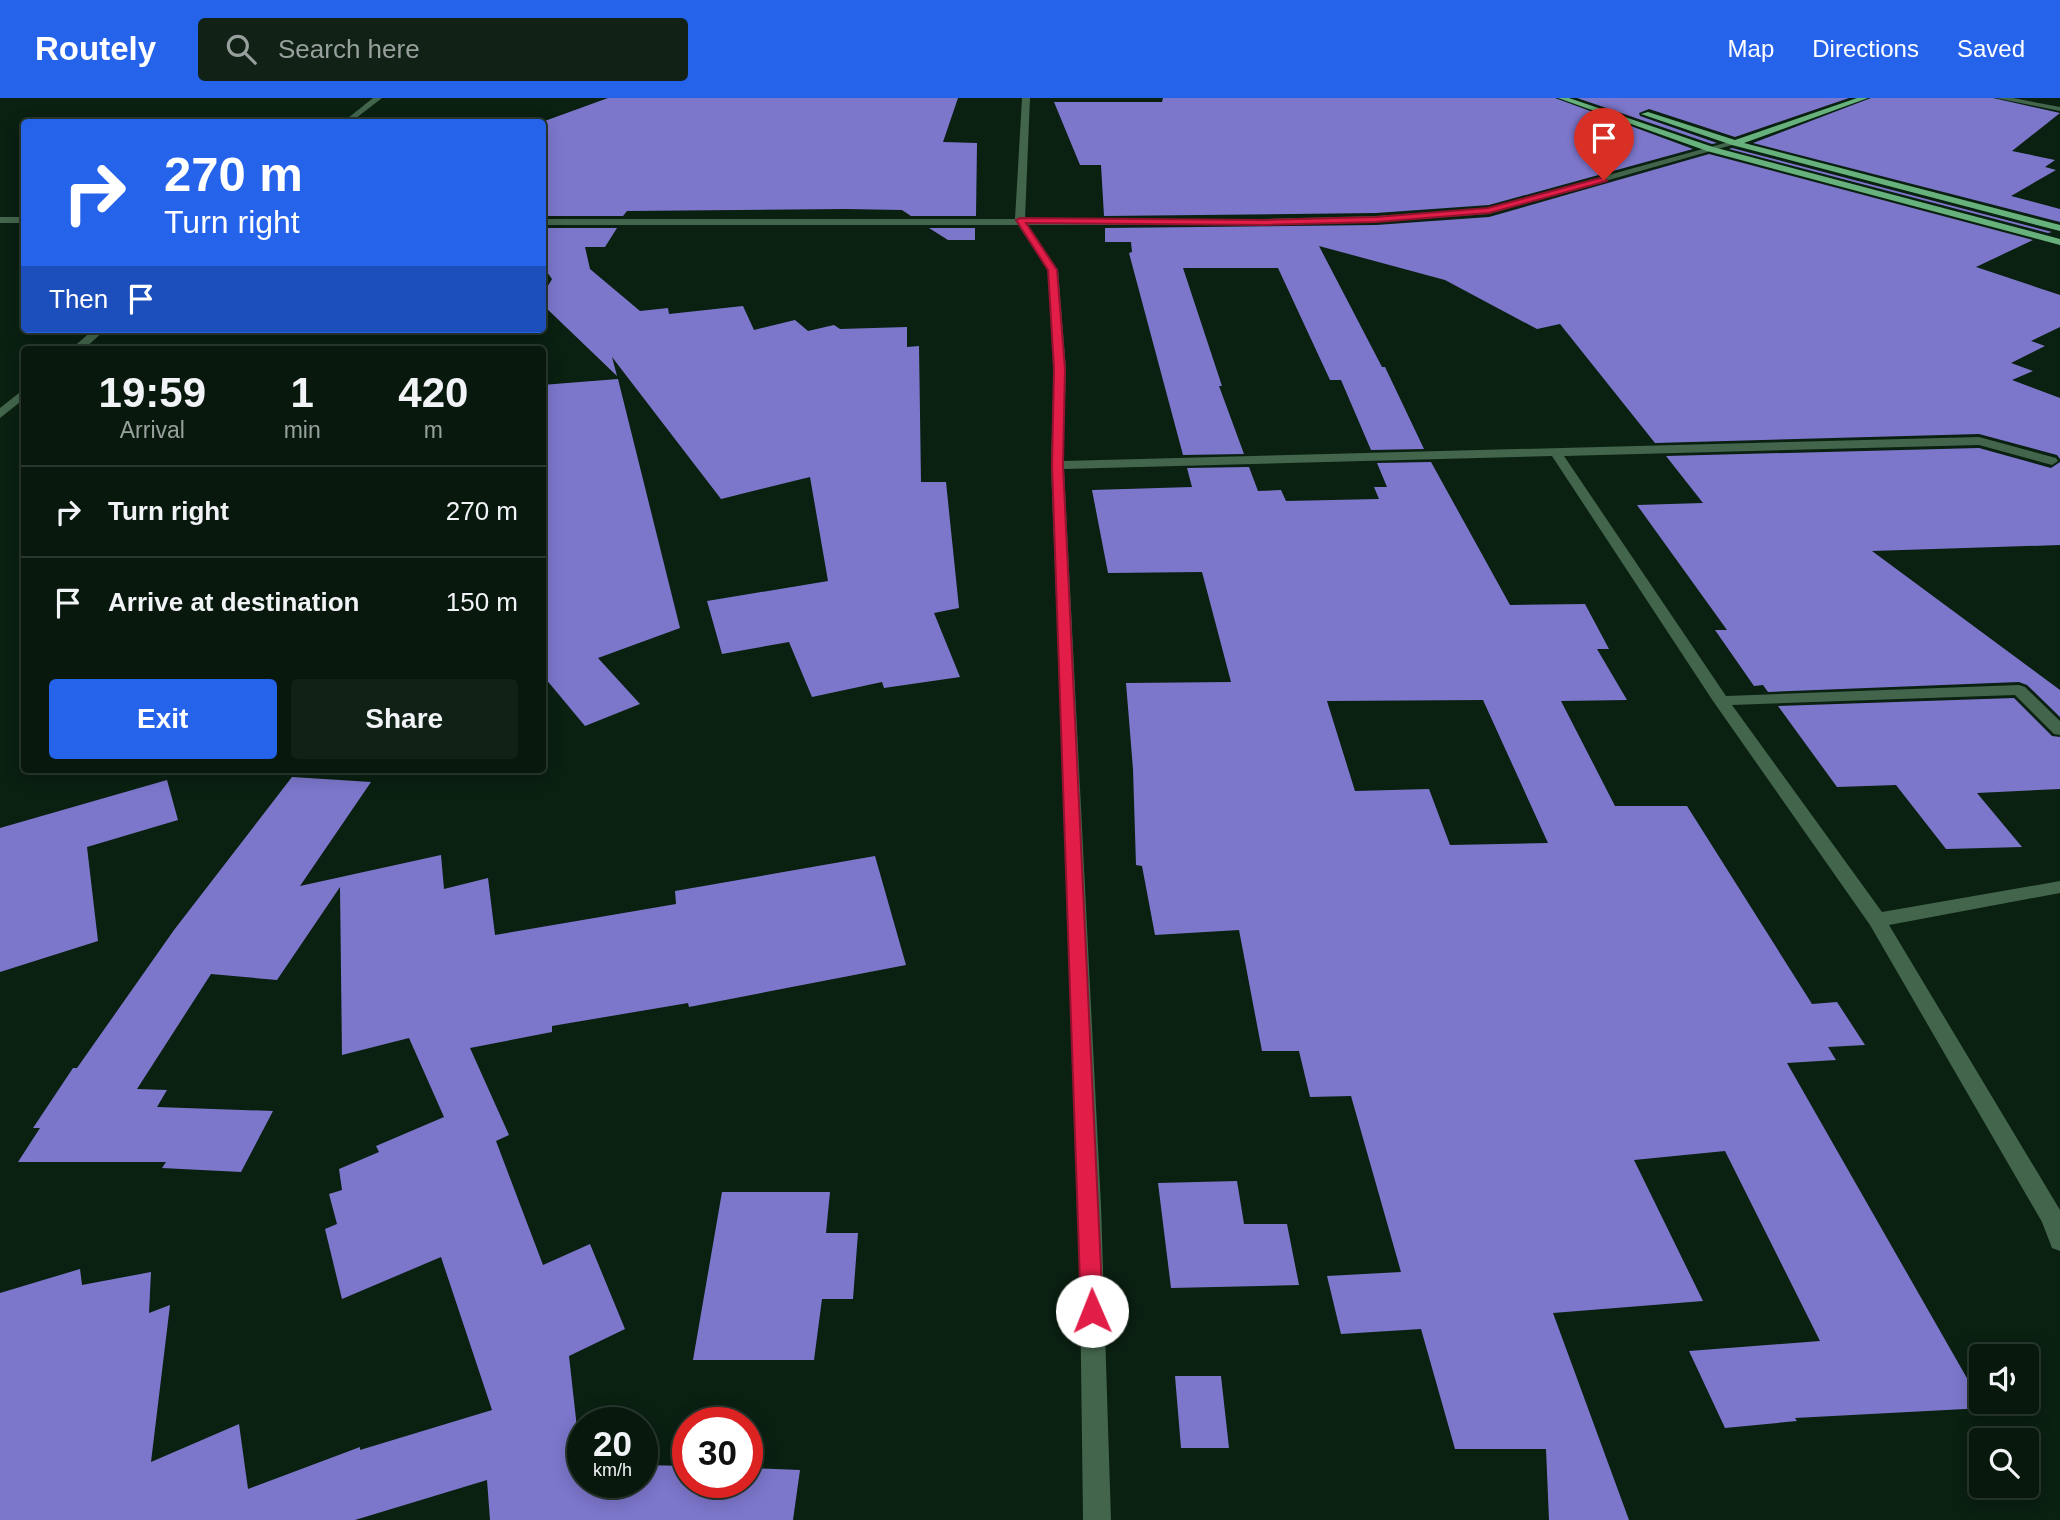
<!DOCTYPE html>
<html lang="en">
<head>
<meta charset="utf-8">
<style>
  :root { --surface:#08180d; --page:#112116; --text:#f1f3f6; --muted:#98a09d; --line:#29372e; --accent:#2563eb }
  body { margin:0; font-family:Helvetica,sans-serif; background:var(--page); color:var(--text); height:100vh; display:flex; flex-direction:column; font-size:26px; white-space:nowrap }
  * { box-sizing:border-box; margin:0 }
  p { font-size:23px; color:var(--muted) }
  .icon { flex:none; width:38px; height:38px; fill:none; stroke:currentColor; stroke-width:2; stroke-linecap:round; stroke-linejoin:round }
  .map { position:relative; flex:1; overflow:hidden }
  .drawer { position:absolute; left:21px; top:248px; width:525px; height:427px; display:flex; flex-direction:column; background:var(--surface); border-radius:7px; box-shadow:0 4px 18px #0003,0 0 0 2px var(--line) }
  .drawer>* { flex:none }
  .hud { position:absolute; left:21px; top:21px; width:525px; height:214px; border-radius:7px; box-shadow:0 4px 18px #0003,0 0 0 2px var(--line); background:#2563eb; color:#fff; overflow:hidden }
  .fabs { position:absolute; left:1969px; top:1246px; display:grid; gap:14px }
  .fabs a { display:grid; place-items:center; width:70px; height:70px; border-radius:7px; background:var(--surface); box-shadow:0 4px 18px #0003,0 0 0 2px var(--line); font-size:35px }
  .speed { position:absolute; left:567px; top:1309px; display:flex; gap:14px; font-size:35px; font-weight:700; text-align:center }
  .speed>* { display:grid; place-content:center; width:91px; height:91px; border-radius:50%; background:var(--surface); box-shadow:0 4px 18px #0003,0 0 0 2px var(--line); line-height:1 }
  .speed small { font-size:18px; font-weight:400 }
  .speed .limit { border:10px solid #d22; background:#fff; color:#111 }
  .pin { position:absolute; display:grid; place-items:center; width:60px; height:60px; color:#fff; margin:-72px -30px; border-radius:50% 50% 50% 0; rotate:-45deg; box-shadow:0 0 7px #0007 }
  .pin .icon { rotate:45deg }
  .me { position:absolute; width:77px; margin:-38px; rotate:359deg; stroke-linejoin:round; filter:drop-shadow(0 0 5px #0008) }
  .turn { display:flex; align-items:center; gap:24px; height:147px; padding:0 28px; font-size:32px }
  .turn .icon { width:91px; height:91px; stroke-width:2.5 }
  .turn b { display:block; font-size:49px; line-height:60px }
  .then { display:flex; align-items:center; height:66px; padding:0 28px; background:#0003; gap:14px; font-size:26px }
  .eta { display:flex; justify-content:space-evenly; align-items:center; height:119px; text-align:center }
  .eta b { font-size:42px; font-weight:700; line-height:49px }
  .action { display:flex; gap:14px; margin-top:auto; padding:14px 28px }
  .action a { flex:1; height:80px; border-radius:7px; background:var(--accent); color:#fff; font-size:28px; font-weight:700; line-height:80px; text-align:center }
  .action a+a { background:var(--page); color:var(--text) }
  ul { padding:0; list-style:none }
  li { display:flex; align-items:center; gap:21px; height:91px; padding:0 28px; border-top:2px solid var(--line) }
  li div { flex:1 }
  li b { display:block; font-size:26px }
  li em { font-style:normal }
  header { display:flex; align-items:center; gap:42px; box-sizing:border-box; height:98px; padding:0 35px; background:var(--accent); color:#fff }
  header strong { font-size:33px }
  nav { display:flex; gap:38px; margin-inline-start:auto; font-size:24px }
  .search { width:490px; height:63px; background:var(--page); display:flex; align-items:center; gap:18px; box-sizing:border-box; padding:0 24px; border-radius:7px; color:var(--muted); font-size:26px }
  .map>svg:first-child { display:block }
  .building { fill:#7d77cc; fill-rule:evenodd }
  .lines { fill:none; stroke-linecap:round; stroke-linejoin:round }
  .minor { fill:#43654c; fill-rule:evenodd }
  .major { fill:#67b17d; fill-rule:evenodd }
  .route { fill:#e11d48; stroke:#92132f; stroke-width:2 }
</style>
</head>
<body>
<header>
<strong>Routely</strong>
<div class="search"><svg class="icon" aria-label="search" viewBox="0 0 24 24"><circle cx="10" cy="10" r="6"/><path d="M15 15l6 6"/></svg>Search here</div>
<nav><a>Map</a><a>Directions</a><a>Saved</a></nav>
</header>
<div class="map">
<svg width="2060" height="1422" viewBox="0 0 2060 1422">
  <rect width="100%" height="100%" fill="#0a2011"/>
  <!-- building -->
  <path class="building" d="M608 0H958L943 44 977 45 976 118H911L902 112 846 111 627 113 623 118H542V24Z
    M1163 0H1555L1693 51 1489 107 1376 115 1104 118 1101 67H1080L1054 4H1162Z
    M1577 0H1849L1735 39 1649 11 1639 15 1640 18 1717 45 1712 46Z
    M1871 0H1993L2060 15 2012 53 2055 62 2045 69 2056 72 2011 98 2060 111V124L1753 45Z
    M1732 50 2052 134 2048 135 1729 51Z
    M1709 56 2033 142 1976 169 2060 197V229L2031 243 2045 248 2011 265 2033 273 2012 282 2060 300V361L2057 357 1979 336 1655 345 1560 226 1537 231 1445 182 1319 148 1382 269H1385L1424 351 1371 352 1341 282H1330L1278 170H1183L1222 288H1219L1244 356 1183 357 1129 155 1132 154 1131 144H1105V130L1376 127 1489 119Z
    M542 130H617L605 149H585L590 171 640 213 668 210 669 216 743 208 754 232 795 222 808 233 834 227 840 231 907 229V249L919 248 921 384H946L959 510 934 515 960 579 884 590 882 584 812 599 789 544 722 556 707 503 828 483 810 379 721 401 612 259 617 278 542 206V198L552 181 542 167Z
    M929 130H975V142H948Z
    M618 281 680 530 598 560 640 606 585 628 545 580 542 581V287Z
    M1979 350 2051 370 2060 364V447L1872 453 2060 592V619L2027 587 2019 584 1768 594 1763 587 1754 588 1715 532H1727L1637 407 1703 405 1666 358Z
    M1431 364 1510 507 1585 506 1609 551H1597L1627 602 1561 603 1615 708H1687L1812 906 1837 904 1865 947 1828 949 1836 962 1787 965 1984 1310 1795 1320 1797 1323 1725 1330 1689 1253 1820 1243 1725 1053 1634 1062 1703 1203 1553 1215 1629 1422H1549L1546 1351H1455L1421 1231 1341 1236 1327 1178 1401 1174 1351 998 1310 999 1299 953H1262L1239 832 1155 837 1142 768 1136 767 1133 671 1126 585 1231 584 1202 474 1108 475 1092 392 1192 389 1187 370 1249 369 1258 393 1281 392 1286 403 1379 401 1374 389H1387L1377 365ZM1483 602 1548 745 1450 747 1429 691 1355 693 1327 603Z
    M2014 600 2052 638 2060 639V691L1977 695 2022 749 1946 751 1896 687 1837 689 1778 608Z
    M292 679 371 684 300 788 441 757 444 791 488 780 495 837 676 806 675 793 875 758 906 867 689 909 688 905 552 928V934L470 950 509 1037 496 1043 543 1167 590 1146 625 1231 569 1258 583 1384H642V1367L688 1368V1384H747V1370L800 1372 793 1422H490L487 1382 355 1422H0V1195L80 1171 82 1187 151 1174 149 1215 170 1207 151 1364 239 1326 248 1391 360 1349V1352L492 1312 441 1159 342 1201 325 1131 337 1126 329 1096 342 1092 339 1071 379 1054 376 1048 444 1019 409 940 342 957 340 789 277 882 211 876 137 991 167 992 157 1009 273 1013 241 1074 162 1070 166 1064H18L40 1030H33L73 970H77L174 832Z
    M167 682 178 722 87 749 98 843 0 874V730Z
    M1237 1083 1244 1126H1287L1299 1187 1171 1190 1158 1085Z
    M722 1094H830L826 1135H858L853 1201H822L814 1262H693Z
    M1175 1278H1221L1229 1350H1181Z"/>
  <g class="lines">
    <!-- minor -->
    <path class="minor" d="M373 0H382L351 24H343Z
      M1022 0H1030L1025 121H1264L1376 118 1489 110 1732 43 1739 45 1489 116 1376 124 1264 127H1028L1058 172 1066 271 1063 363 1979 339 2056 360 2058 363 2052 367 1979 347 1564 358 1726 598 2019 587 2025 589 2060 623V637L2054 636 2015 597 1732 607 1882 814 2060 783V795L1889 827 2060 1112V1153L2052 1150 2042 1124 1870 827 1713 603 1552 358 1064 371 1101 1108 1111 1422H1083L1079 1108 1051 367 1054 271 1048 172 1018 127H542V121H1015Z
      M1996 0H2013L2060 9V13Z
      M0 119H24V125H0Z
      M94 231H106L83 252H70Z
      M24 291V301L0 320V310Z"/>
    <!-- major -->
    <path class="major" d="M1558 0H1569L1713 49 2060 141V147L1707 53Z
      M1857 0H1868L1744 45 2060 127V133L1732 47 1641 16 1648 14 1735 42Z"/>
  </g>
  <!-- route -->
  <path class="route" d="M1604 79 1607 83 1489 115 1376 124 1264 127 1026 125 1057 172 1065 271 1063 367 1103 1213 1100 1220 1092 1223 1084 1220 1081 1213 1052 367 1054 271 1048 172 1016 122 1020 120 1264 122 1376 119 1488 110Z"/>
</svg>
<div class="fabs">
<a><svg class="icon" aria-label="sound" viewBox="0 0 24 24"><path d="M4 9h4l5-4v14l-5-4H4zM17 9q2 3 0 6"/></svg></a>
<a><svg class="icon" aria-label="search" viewBox="0 0 24 24"><circle cx="10" cy="10" r="6"/><path d="M15 15l6 6"/></svg></a>
</div>
<div class="speed"><div>20<small>km/h</small></div><div class="limit">30</div></div>
<div class="pin" style="left:1604px;top:82px;background:#d93025"><svg class="icon" aria-label="arrive" viewBox="0 0 24 24"><path d="M6 21V4h12l-3 4 3 4H6"/></svg></div>
<svg class="me" style="left:1092px;top:1213px" viewBox="-20 -20 40 40"><circle r="19" fill="#fff"/><path d="M0-13L10 11 0 6-10 11z" fill="#e11d48"/></svg>
<div class="hud">
<div class="turn"><svg class="icon" aria-label="right" viewBox="0 0 24 24"><path d="M7 20v-9h11M14 6l5 5-5 5"/></svg><div><b>270 m</b>Turn right</div></div>
<div class="then">Then<svg class="icon" aria-label="arrive" viewBox="0 0 24 24"><path d="M6 21V4h12l-3 4 3 4H6"/></svg></div>
</div>
<section class="drawer">
<div class="eta">
<div><b>19:59</b><p>Arrival</p></div>
<div><b>1</b><p>min</p></div>
<div><b>420</b><p>m</p></div>
</div>
<ul>
<li><svg class="icon" aria-label="right" viewBox="0 0 24 24"><path d="M7 20v-9h11M14 6l5 5-5 5"/></svg><div><b>Turn right</b></div><em>270 m</em></li>
<li><svg class="icon" aria-label="arrive" viewBox="0 0 24 24"><path d="M6 21V4h12l-3 4 3 4H6"/></svg><div><b>Arrive at destination</b></div><em>150 m</em></li>
</ul>
<div class="action"><a>Exit</a><a>Share</a></div>
</section>
</div>
</body>
</html>
